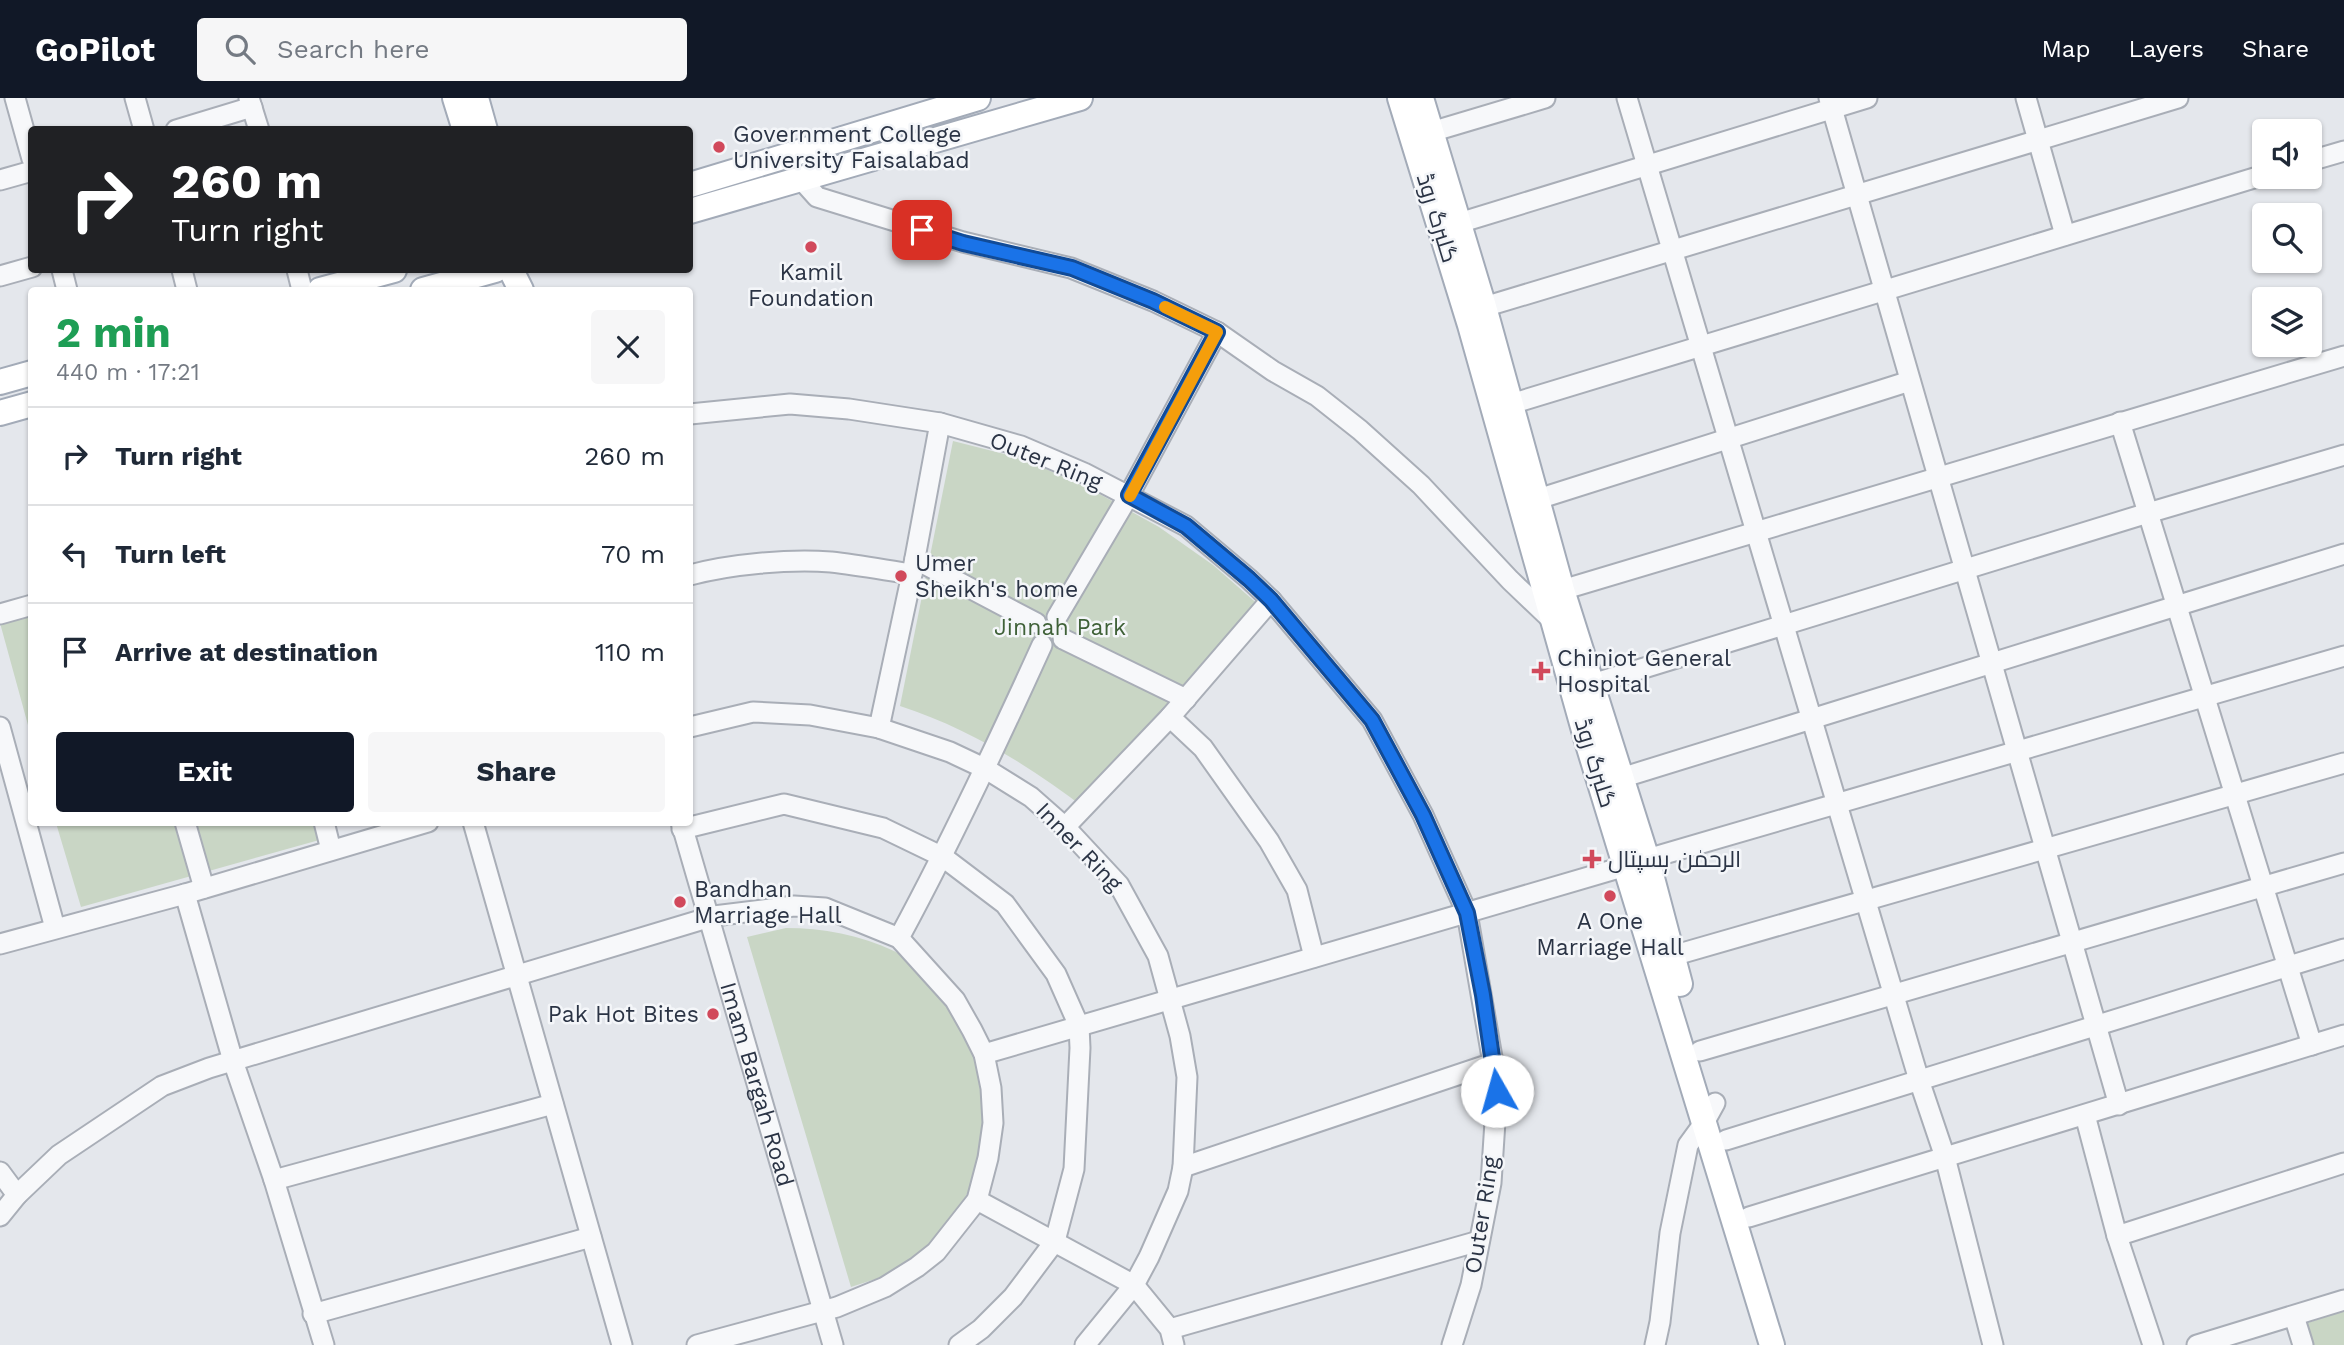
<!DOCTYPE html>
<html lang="en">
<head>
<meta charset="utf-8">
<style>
  :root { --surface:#fff; --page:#f6f6f7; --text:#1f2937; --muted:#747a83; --line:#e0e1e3; --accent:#111827 }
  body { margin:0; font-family:"Work Sans",Cairo,sans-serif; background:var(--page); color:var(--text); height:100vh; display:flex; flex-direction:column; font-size:26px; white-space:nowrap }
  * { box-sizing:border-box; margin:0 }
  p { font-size:23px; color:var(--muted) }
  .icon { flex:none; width:38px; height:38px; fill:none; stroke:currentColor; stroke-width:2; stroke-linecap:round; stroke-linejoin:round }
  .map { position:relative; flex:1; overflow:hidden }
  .side { position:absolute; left:28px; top:189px; width:665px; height:539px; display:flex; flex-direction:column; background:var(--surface); border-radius:7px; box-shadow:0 2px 5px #0004 }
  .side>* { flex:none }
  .hud { position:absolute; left:28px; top:28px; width:665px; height:147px; border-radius:7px; box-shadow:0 2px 5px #0004; background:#202124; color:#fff; overflow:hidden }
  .tools { position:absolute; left:2252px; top:21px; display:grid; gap:14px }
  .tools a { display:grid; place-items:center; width:70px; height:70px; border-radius:7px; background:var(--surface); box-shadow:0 2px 5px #0004; font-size:35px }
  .pin { position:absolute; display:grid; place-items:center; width:60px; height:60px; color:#fff; margin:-30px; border-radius:14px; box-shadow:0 4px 10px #0006 }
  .me { position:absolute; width:77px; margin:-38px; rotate:353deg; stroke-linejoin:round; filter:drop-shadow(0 0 5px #0008) }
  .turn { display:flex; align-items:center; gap:24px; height:147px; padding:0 28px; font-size:32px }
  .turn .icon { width:91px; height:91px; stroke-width:2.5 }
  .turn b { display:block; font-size:49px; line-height:60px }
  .round { display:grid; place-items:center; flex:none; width:74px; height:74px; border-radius:7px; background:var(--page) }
  .headline { display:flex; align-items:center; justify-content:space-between; height:119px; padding:0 28px }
  h1 { font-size:42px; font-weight:700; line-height:52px; color:#1e9e55 }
  .cta { display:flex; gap:14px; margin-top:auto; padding:14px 28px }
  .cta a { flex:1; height:80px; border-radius:7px; background:var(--accent); color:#fff; font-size:28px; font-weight:700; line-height:80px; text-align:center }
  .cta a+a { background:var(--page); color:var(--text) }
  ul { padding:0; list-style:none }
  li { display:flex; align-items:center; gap:21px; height:98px; padding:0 28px; border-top:2px solid var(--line) }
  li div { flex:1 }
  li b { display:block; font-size:26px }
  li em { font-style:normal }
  header { display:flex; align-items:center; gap:42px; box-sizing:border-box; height:98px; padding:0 35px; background:var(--accent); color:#fff }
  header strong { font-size:33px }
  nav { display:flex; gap:38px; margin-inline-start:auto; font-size:24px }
  .search { width:490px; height:63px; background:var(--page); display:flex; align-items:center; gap:18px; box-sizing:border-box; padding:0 24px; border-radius:7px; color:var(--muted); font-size:26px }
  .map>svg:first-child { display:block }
  .green { fill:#c9d6c5 }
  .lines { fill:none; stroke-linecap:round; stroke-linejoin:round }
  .minor-casing { stroke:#a9aeb7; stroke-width:23 }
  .major-casing { stroke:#a3abb8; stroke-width:28 }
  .minor { stroke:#f7f8fa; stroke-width:19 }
  .major { stroke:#fff; stroke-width:24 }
  .route-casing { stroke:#114b97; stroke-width:18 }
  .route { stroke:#1a73e8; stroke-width:12 }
  .slow { stroke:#f59e0b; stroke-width:12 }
  .poi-dot { fill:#d1495b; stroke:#f4f6f9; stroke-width:2.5 }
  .labels { text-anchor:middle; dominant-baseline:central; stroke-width:5; stroke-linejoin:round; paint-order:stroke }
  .poi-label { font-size:23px; fill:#2b3445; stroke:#f4f6f9; text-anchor:start }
  .street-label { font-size:23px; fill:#2b3445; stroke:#f4f6f9 }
  .park-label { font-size:23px; fill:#3f6138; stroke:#f4f6f9 }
</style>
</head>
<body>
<header>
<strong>GoPilot</strong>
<div class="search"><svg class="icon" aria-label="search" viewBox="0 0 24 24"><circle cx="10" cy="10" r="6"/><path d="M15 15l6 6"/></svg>Search here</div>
<nav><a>Map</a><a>Layers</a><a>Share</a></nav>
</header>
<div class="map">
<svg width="2344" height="1247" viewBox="0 0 2344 1247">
  <rect width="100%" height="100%" fill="#e4e7ec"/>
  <!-- green -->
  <path class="green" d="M953 343 1024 361 1094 393 1159 429 1213 467 1261 509 1086 711C1028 667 970 631 900 608Z
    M31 517V638L0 525Z
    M56 725H326L330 739 81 809Z
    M786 830C822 830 861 837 894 853 947 880 984 962 988 1019 988 1027 985 1037 983 1045 973 1093 956 1126 918 1157 913 1162 907 1167 902 1171 886 1179 868 1183 851 1189L747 839Z
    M2344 1213V1247H2307L2301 1227Z"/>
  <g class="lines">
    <!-- minor casing -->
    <g class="minor-casing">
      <g id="minor">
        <path d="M15 0 32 61"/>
        <path d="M135 0 144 32"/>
        <path d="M249 0 259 32"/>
        <path d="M1627 0 1919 982 1945 1059 1993 1247"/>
        <path d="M1829 0 2119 1007"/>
        <path d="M2026 0 2065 137"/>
        <path d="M176 32 252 9"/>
        <path d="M1431 34 1545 0"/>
        <path d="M2310 63 2344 53"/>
        <path d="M800 80 817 99 963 144 1071 170 1153 203 1217 234 1273 273 1317 298 1360 332 1421 387 1510 482 1553 523"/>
        <path d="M0 82 32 73"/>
        <path d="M1459 125 1867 0"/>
        <path d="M62 172 67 192"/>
        <path d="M182 172 187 192"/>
        <path d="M297 172 302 192"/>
        <path d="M0 178 32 169"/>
        <path d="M1484 209 2178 0"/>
        <path d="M1511 306 2264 77"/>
        <path d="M690 316 790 306 849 311 940 325 1021 348 1084 375 1186 428 1249 481 1271 502 1372 622 1423 717 1467 815 1493 965 1497 993 1491 1085 1471 1187 1452 1247"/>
        <path d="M2120 324 2312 947"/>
        <path d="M1538 401 1910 283"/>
        <path d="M915 461 1036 525"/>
        <path d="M690 477C731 466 788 461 831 464 858 467 885 472 912 476"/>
        <path d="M1562 492 2344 258"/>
        <path d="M0 516 32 507"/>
        <path d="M1057 519 1129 397 1217 234"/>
        <path d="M1063 541 1186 601"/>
        <path d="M1592 586 2148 415 2344 357"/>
        <path d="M1170 619 1203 650 1269 743 1297 792 1314 859"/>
        <path d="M0 629 55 830"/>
        <path d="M690 629 753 614 810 617 879 630 950 654 986 671 1031 699 1065 729 1119 787 1158 858 1180 938 1187 979 1183 1069 1178 1093 1149 1159 1134 1187 1085 1247"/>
        <path d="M879 630 912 476 940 325"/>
        <path d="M1621 680 2344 456"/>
        <path d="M185 724 204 790"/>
        <path d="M324 724 331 752"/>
        <path d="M473 724 622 1247"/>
        <path id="s1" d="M681 724 833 1247"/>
        <path d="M1065 729 1170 619 1271 502"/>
        <path d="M682 731 784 706 883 730 943 759 1005 806 1056 876 1079 928 1080 950 1074 1071 1055 1143 1013 1199 981 1231 959 1247"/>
        <path d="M1647 761 2344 558"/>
        <path d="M185 796 233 963 274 1082 324 1247"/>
        <path d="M899 840C951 744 997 646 1042 547"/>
        <path d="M0 846 185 796 428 724"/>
        <path d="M1672 858 2344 665"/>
        <path d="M1700 953 2344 765"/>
        <path d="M984 956 1626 768"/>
        <path d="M2085 1017 2117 1138 2153 1247"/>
        <path d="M1726 1042 2344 851"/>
        <path d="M1183 1069 1493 965"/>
        <path d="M0 1074 17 1097"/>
        <path d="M274 1082 553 1006"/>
        <path d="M977 1102 1134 1187 1170 1231 1174 1247"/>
        <path d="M0 1118 17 1097 59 1057 162 988 209 970 714 818 794 808 825 810 899 840 955 902 972 932 984 956 991 990 993 1025 988 1060 977 1102 936 1154 917 1169 885 1189 837 1209 697 1247"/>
        <path d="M1749 1119 2344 937"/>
        <path d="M2117 1138 2344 1065"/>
        <path d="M313 1216 591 1139"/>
        <path d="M2294 1218 2303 1247"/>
        <path d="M1170 1231 1479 1143"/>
        <path d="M1655 1247 1660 1224 1670 1135 1688 1047 1704 1025 1715 1005"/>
        <path d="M2197 1247 2344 1202"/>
      </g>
    </g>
    <!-- major casing -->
    <g class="major-casing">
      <path id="major" d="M455 0 465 32
        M476 0 485 32
        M1400 0 1470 227 1587 643 1772 1247
        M1421 0 1484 209 1562 492 1647 761 1680 886
        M690 87 978 0
        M690 113 1080 0
        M511 172 521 192
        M320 192 394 172
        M423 192 495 172
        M0 284 32 275
        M0 315 32 306"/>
    </g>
    <!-- minor -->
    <use href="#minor" class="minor"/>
    <!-- major -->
    <use href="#major" class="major"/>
  </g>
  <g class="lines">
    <!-- route casing -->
    <g class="route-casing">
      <path id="route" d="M922 132 963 145 1072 170 1153 203 1217 234 1129 397 1186 428 1249 481 1271 502 1372 622 1423 717 1467 815 1483 897 1497 993"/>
    </g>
    <!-- route -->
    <use href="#route" class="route"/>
    <!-- slow -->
    <path class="slow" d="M1130 398 1217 234 1165 209"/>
  </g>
  <!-- markers -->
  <g class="poi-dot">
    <circle cx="719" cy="49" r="7"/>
    <circle cx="811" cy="149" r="7"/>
    <circle cx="901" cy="478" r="7"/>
    <path d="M1537.5 562.5h7v7h7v7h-7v7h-7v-7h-7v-7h7z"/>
    <path d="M1588.5 750.5h7v7h7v7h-7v7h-7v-7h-7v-7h7z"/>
    <circle cx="1610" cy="798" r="7"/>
    <circle cx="680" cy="804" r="7"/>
    <circle cx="713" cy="916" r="7"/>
  </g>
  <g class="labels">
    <!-- poi labels -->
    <g class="poi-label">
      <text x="733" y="36">Government College<tspan x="733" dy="26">University Faisalabad</tspan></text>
      <text x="811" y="174" text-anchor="middle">Kamil<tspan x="811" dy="26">Foundation</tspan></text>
      <text x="915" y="465">Umer<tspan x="915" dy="26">Sheikh's home</tspan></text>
      <text x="1557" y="560">Chiniot General<tspan x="1557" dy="26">Hospital</tspan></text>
      <text x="1608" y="761">الرحمٰن ہسپتال</text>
      <text x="694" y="791">Bandhan<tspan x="694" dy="26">Marriage Hall</tspan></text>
      <text x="1610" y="823" text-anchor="middle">A One<tspan x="1610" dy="26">Marriage Hall</tspan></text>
      <text x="699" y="916" text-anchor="end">Pak Hot Bites</text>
    </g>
    <!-- street labels -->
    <g class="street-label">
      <text transform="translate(1437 120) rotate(73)">گلبرگ روڈ</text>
      <text transform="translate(1046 363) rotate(22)">Outer Ring</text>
      <text transform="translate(1595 665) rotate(73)">گلبرگ روڈ</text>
      <text transform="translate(1079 749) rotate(46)">Inner Ring</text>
      <text stroke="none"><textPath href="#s1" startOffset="273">Imam Bargah Road</textPath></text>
      <text transform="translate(1482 1117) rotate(-81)">Outer Ring</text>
    </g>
    <!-- park labels -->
    <g class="park-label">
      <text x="1060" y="529">Jinnah Park</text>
    </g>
  </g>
</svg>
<div class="tools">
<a><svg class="icon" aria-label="sound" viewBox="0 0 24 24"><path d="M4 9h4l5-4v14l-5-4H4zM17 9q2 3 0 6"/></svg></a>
<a><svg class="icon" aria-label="search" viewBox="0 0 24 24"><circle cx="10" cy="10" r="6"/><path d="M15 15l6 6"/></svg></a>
<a><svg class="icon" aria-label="layers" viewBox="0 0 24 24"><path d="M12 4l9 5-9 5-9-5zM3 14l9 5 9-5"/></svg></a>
</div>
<div class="pin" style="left:922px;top:132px;background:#d93025"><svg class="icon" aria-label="arrive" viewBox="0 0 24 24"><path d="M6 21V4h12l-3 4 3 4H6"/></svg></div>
<svg class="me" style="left:1497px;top:993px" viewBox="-20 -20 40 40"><circle r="19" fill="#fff"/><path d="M0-13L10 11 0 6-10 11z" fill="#1a73e8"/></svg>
<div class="hud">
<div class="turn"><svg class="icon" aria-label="right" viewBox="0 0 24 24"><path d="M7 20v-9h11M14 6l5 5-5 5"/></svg><div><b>260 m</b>Turn right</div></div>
</div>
<section class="side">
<div class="headline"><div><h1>2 min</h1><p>440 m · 17:21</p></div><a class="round"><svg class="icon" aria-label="close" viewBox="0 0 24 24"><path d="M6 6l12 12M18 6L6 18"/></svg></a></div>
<ul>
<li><svg class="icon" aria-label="right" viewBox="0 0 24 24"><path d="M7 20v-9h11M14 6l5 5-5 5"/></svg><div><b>Turn right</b></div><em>260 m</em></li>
<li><svg class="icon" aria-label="left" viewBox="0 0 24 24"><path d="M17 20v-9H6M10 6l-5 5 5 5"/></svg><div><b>Turn left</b></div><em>70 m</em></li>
<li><svg class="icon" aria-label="arrive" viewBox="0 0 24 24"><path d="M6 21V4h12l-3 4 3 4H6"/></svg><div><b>Arrive at destination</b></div><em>110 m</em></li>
</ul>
<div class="cta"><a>Exit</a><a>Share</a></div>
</section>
</div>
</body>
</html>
